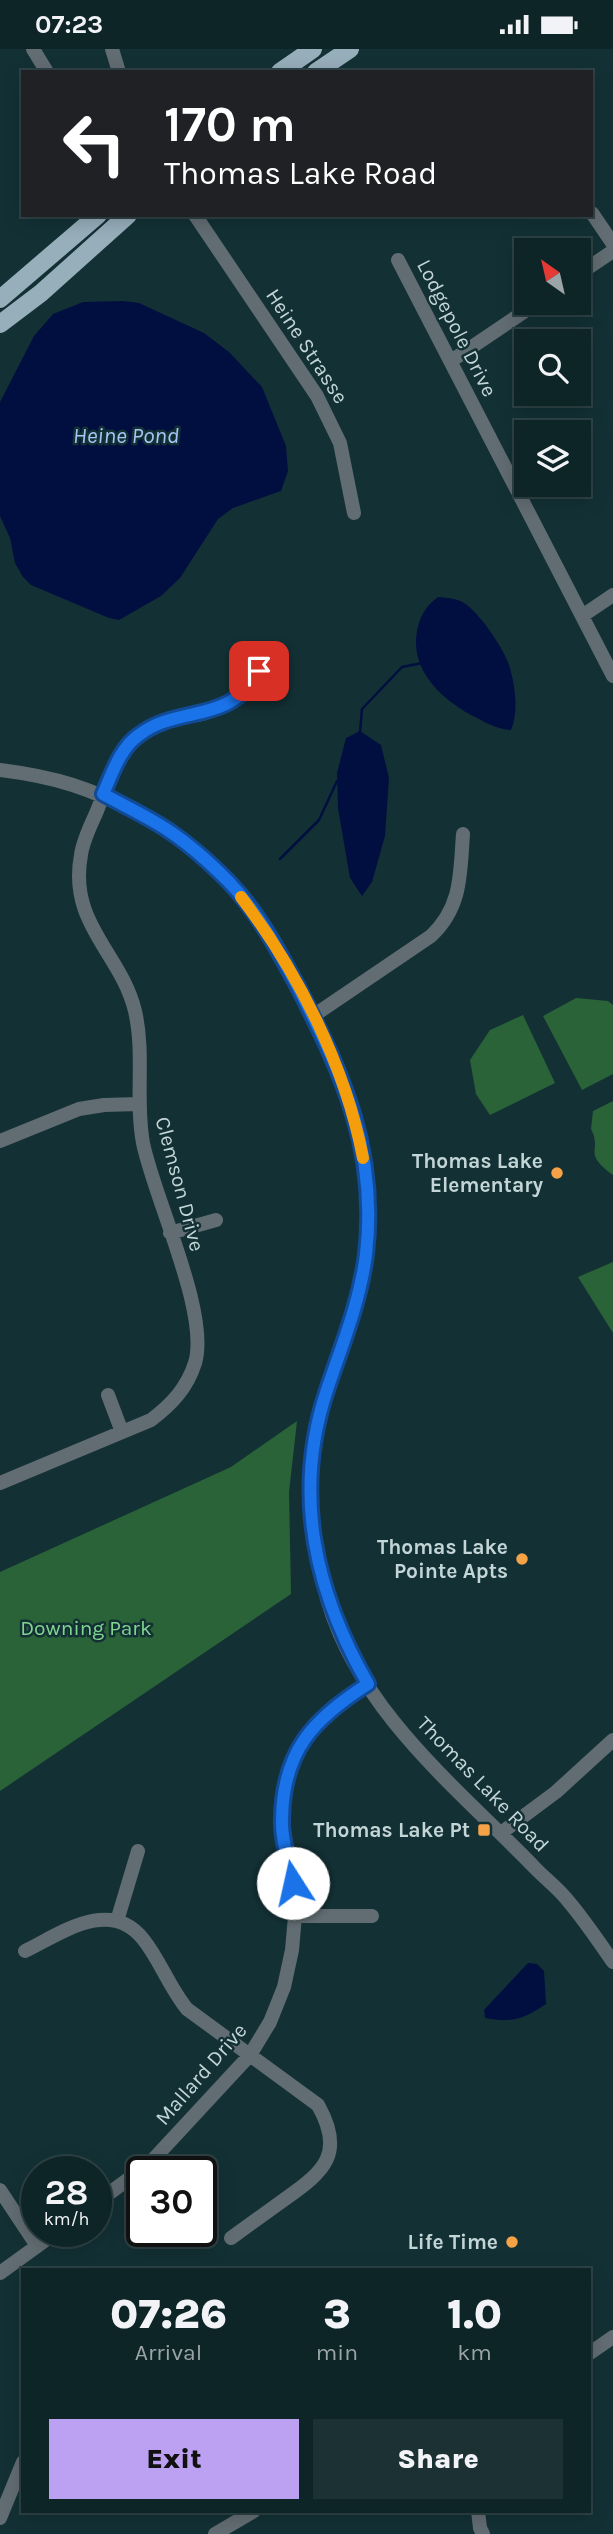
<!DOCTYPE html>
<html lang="en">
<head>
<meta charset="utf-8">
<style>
  :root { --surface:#0e2528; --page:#1c3134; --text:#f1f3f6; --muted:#9ba5a8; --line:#2e4245; --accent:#bca0f2 }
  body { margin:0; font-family:Karla,sans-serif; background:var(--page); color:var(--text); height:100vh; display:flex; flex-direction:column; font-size:26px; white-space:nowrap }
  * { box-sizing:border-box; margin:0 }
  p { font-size:23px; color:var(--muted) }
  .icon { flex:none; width:38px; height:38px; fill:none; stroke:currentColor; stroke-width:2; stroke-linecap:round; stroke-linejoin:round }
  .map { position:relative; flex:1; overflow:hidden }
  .panel { position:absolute; left:21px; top:2219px; width:570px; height:245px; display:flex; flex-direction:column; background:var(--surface); border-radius:0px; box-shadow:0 4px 18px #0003,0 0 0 2px var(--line) }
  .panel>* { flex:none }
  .banner { position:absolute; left:21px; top:21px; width:572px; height:147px; border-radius:0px; box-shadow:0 4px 18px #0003,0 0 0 2px var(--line); background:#202124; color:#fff; overflow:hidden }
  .needle { width:46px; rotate:326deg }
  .controls { position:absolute; left:514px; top:189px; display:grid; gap:14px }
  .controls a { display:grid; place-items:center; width:77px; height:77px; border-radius:0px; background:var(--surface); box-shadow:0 4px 18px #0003,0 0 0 2px var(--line); font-size:35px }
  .speed { position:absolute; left:21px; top:2107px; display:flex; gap:14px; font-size:35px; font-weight:700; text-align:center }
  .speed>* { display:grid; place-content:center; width:91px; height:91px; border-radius:50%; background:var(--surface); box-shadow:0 4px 18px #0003,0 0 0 2px var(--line); line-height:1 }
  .speed small { font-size:18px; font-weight:400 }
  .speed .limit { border:4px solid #111; border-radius:10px; background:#fff; color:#111 }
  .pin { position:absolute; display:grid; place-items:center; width:60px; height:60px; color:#fff; margin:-30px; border-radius:14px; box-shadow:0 4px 10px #0006 }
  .me { position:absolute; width:77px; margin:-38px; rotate:350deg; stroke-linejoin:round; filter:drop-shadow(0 0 5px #0008) }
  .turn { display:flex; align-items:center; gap:24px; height:147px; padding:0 28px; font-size:32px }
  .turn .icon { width:91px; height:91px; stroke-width:2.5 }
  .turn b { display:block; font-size:49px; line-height:60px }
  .eta { display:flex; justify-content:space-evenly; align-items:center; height:119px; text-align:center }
  .eta b { font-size:42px; font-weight:800; line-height:49px }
  .action { display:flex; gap:14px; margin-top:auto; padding:14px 28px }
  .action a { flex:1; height:80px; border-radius:0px; background:var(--accent); color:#111; font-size:28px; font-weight:800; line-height:80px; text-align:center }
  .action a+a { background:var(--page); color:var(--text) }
  .status { display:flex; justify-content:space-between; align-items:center; height:49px; padding:0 35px; background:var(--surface); direction:ltr }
  .status svg { height:19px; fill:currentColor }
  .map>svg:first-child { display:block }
  .green { fill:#2a6337 }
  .water { fill:#000f40 }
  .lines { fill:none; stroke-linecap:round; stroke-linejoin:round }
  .stream { stroke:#000f40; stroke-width:2.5 }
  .minor { stroke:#626d73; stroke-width:14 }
  .major { stroke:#97aebb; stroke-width:18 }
  .route-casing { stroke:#114b97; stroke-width:18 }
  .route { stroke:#1a73e8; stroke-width:12 }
  .slow { stroke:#f59e0b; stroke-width:12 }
  .poi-dot { fill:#f6a246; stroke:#133135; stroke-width:2.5 }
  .labels { text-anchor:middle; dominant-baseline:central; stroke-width:5; stroke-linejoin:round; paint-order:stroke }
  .street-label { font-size:21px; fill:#c4d5d7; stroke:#133135 }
  .poi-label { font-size:21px; font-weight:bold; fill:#c4d5d7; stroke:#133135; text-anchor:end }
  .park-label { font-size:21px; fill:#80d590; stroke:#133135 }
  .water-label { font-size:23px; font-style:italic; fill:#a7c5f6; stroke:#133135 }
</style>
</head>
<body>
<div class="status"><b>07:23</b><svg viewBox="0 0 49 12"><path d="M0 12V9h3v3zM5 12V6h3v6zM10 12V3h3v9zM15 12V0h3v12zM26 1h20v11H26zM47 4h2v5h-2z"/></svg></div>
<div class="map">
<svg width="613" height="2485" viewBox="0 0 613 2485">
  <rect width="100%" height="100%" fill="#133135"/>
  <!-- green -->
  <path class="green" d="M576 949 608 952 613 956V1025L582 1041 543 967Z
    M523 966 555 1034 490 1066 476 1045 470 1011 490 981Z
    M613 1052V1126C581 1102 603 1103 591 1080L593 1062Z
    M613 1213V1284L578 1228Z
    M297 1372 289 1443 291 1545 0 1742V1523L231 1418Z"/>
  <!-- water -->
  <path class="water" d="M123 252 139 254 204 284 229 303 262 338 286 397 288 422 281 442 233 459 218 470 180 529 161 547 119 571 109 569 31 536 23 528 15 514 10 489 0 467V353L34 287 53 265 83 253Z
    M438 548C447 549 456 549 464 554 479 563 504 600 509 616 515 635 519 663 511 681 495 680 485 673 471 666 437 647 406 616 419 574 422 564 429 554 438 548Z
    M360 682 381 696 389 729 385 787 372 833 362 847 350 829 338 759 337 724 346 689Z
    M528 1914 537 1915 544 1922 546 1955C524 1970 512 1974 485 1969L484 1961Z"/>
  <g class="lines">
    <!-- stream -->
    <path class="stream" d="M360 683 362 660 402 618 422 614
      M280 810 319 771 337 732"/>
    <!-- minor -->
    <path class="minor" d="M33 0 47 23
      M112 0 119 23
      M592 164 613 195
      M195 166 317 347 340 394 354 464
      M398 211 613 627
      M579 225 613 202
      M451 312 537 254
      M582 567 613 546
      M0 721C56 728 91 739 141 766 152 772 164 777 173 785 211 812 245 848 271 887 283 906 292 927 302 947 346 1029 376 1108 366 1203 361 1251 342 1295 327 1340 304 1409 307 1484 328 1553 362 1666 459 1740 537 1821 548 1832 560 1841 569 1853 585 1872 599 1893 613 1913
      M313 967 431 887C462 858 460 825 463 785
      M0 1092 79 1060 104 1056 138 1055
      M170 1184 216 1171
      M108 1346 122 1383
      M0 1434 151 1371C172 1355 187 1339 195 1314 210 1264 154 1149 143 1094 135 1051 145 1005 135 962 121 904 68 875 81 806 83 791 91 776 97 762 111 726 124 686 164 672 177 667 192 668 205 664 236 655 251 637 266 610
      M501 1784 556 1743 613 1691
      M295 1867H372
      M117 1872 138 1802
      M25 1902C60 1885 110 1848 143 1890 160 1911 169 1938 187 1960L318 2056C345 2104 325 2122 285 2150 267 2163 249 2176 231 2189
      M0 2141 37 2197
      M96 2154 149 2115 250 2006 270 1973 284 1938 292 1901 295 1867 293 1834 282 1771 287 1725 298 1699 315 1675 334 1657 367 1635
      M0 2224 58 2182
      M590 2304 613 2288
      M478 2462 480 2479 483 2485
      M0 2469 23 2413
      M215 2485 254 2462"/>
    <!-- major -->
    <path class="major" d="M280 23 313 0
      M316 23 350 0
      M0 250 98 166
      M0 275 41 244 128 166"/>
  </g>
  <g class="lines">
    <!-- route casing -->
    <g class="route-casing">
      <path id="route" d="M259 622C229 677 179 655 139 686 120 699 112 725 103 745 126 758 151 769 172 784 191 797 212 816 228 832 258 863 278 901 298 938 343 1026 378 1102 366 1205 360 1253 342 1296 327 1341 292 1445 315 1543 368 1635 313 1670 283 1702 282 1770 281 1790 289 1813 293 1834"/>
    </g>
    <!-- route -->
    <use href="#route" class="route"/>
    <!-- slow -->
    <path class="slow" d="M241 848C298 923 345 1016 363 1109"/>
  </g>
  <!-- markers -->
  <g class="poi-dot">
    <circle cx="557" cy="1124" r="7"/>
    <circle cx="522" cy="1510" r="7"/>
    <rect x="477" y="1774" width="14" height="14" rx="3.5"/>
    <circle cx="512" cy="2193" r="7"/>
  </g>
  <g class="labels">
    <!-- street labels -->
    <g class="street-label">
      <text transform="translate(457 279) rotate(63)">Lodgepole Drive</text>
      <text transform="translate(307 297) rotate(57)">Heine Strasse</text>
      <text transform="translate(180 1135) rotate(75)">Clemson Drive</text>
      <text transform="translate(483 1735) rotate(46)">Thomas Lake Road</text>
      <text transform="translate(201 2025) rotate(-49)">Mallard Drive</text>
    </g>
    <!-- poi labels -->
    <g class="poi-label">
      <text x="543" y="1112">Thomas Lake<tspan x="543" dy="24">Elementary</tspan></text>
      <text x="508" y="1498">Thomas Lake<tspan x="508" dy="24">Pointe Apts</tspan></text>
      <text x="470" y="1781">Thomas Lake Pt</text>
      <text x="498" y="2193">Life Time</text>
    </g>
    <!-- park labels -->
    <g class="park-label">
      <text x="86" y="1579">Downing Park</text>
    </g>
    <!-- water labels -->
    <g class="water-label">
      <text x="126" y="386">Heine Pond</text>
    </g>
  </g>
</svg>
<div class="controls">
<a><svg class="needle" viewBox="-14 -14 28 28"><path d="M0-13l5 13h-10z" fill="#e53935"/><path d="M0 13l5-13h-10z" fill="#9ba5a8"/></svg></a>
<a><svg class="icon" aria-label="search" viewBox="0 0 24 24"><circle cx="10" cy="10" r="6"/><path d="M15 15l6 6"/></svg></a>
<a><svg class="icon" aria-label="layers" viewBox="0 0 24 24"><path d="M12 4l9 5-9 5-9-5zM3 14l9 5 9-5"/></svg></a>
</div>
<div class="speed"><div>28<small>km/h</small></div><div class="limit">30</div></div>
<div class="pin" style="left:259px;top:622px;background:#d93025"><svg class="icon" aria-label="arrive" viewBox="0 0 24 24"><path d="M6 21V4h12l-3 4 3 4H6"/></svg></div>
<svg class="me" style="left:293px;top:1834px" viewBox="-20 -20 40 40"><circle r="19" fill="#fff"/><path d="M0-13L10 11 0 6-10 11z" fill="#1a73e8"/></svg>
<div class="banner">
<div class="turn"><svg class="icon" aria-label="left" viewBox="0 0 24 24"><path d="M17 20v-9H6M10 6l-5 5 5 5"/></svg><div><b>170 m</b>Thomas Lake Road</div></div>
</div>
<section class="panel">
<div class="eta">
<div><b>07:26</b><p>Arrival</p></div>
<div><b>3</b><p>min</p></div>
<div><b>1.0</b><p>km</p></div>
</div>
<div class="action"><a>Exit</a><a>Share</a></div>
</section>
</div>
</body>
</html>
